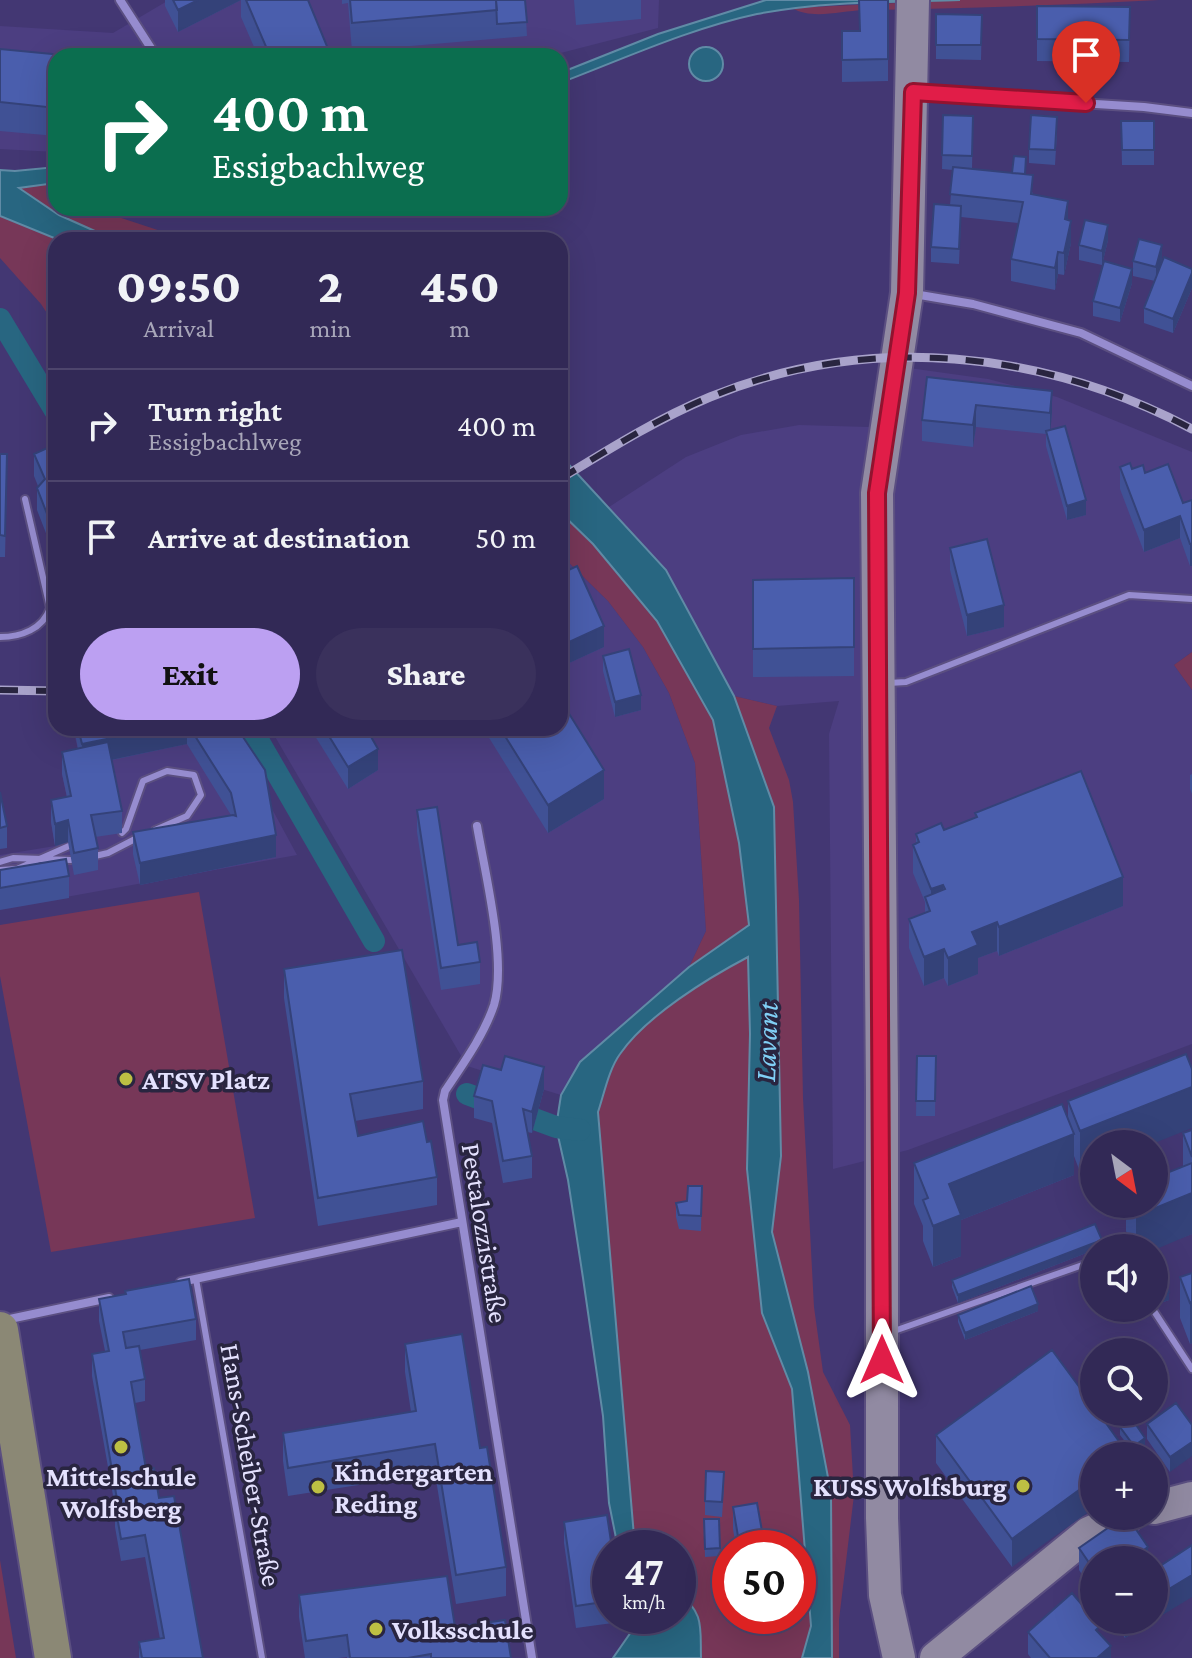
<!DOCTYPE html>
<html lang="en">
<head>
<meta charset="utf-8">
<style>
  :root { --surface:#322956; --page:#3a315c; --text:#f1f3f6; --muted:#a8a6b9; --line:#4d456c; --accent:#bca0f2 }
  body { margin:0; font-family:"Crimson Pro",serif; background:var(--page); color:var(--text); height:100vh; display:flex; flex-direction:column; font-size:30px; white-space:nowrap }
  * { box-sizing:border-box; margin:0 }
  p { font-size:26px; color:var(--muted) }
  .icon { flex:none; width:44px; height:44px; fill:none; stroke:currentColor; stroke-width:2; stroke-linecap:round; stroke-linejoin:round }
  .map { position:relative; flex:1; overflow:hidden }
  .sheet { position:absolute; left:48px; top:232px; width:520px; height:504px; display:flex; flex-direction:column; background:var(--surface); border-radius:24px; box-shadow:0 8px 32px #0002,0 0 0 2px var(--line) }
  .sheet>* { flex:none }
  .top-card { position:absolute; left:48px; top:48px; width:520px; height:168px; border-radius:24px; box-shadow:0 8px 32px #0002,0 0 0 2px var(--line); background:#0b6e4f; color:#fff; overflow:hidden }
  .needle { width:52px; rotate:148deg }
  .tools { position:absolute; left:1080px; top:1130px; display:grid; gap:16px }
  .tools a { display:grid; place-items:center; width:88px; height:88px; border-radius:50%; background:var(--surface); box-shadow:0 8px 32px #0002,0 0 0 2px var(--line); font-size:40px }
  .speed { position:absolute; left:592px; top:1530px; display:flex; gap:16px; font-size:40px; font-weight:700; text-align:center }
  .speed>* { display:grid; place-content:center; width:104px; height:104px; border-radius:50%; background:var(--surface); box-shadow:0 8px 32px #0002,0 0 0 2px var(--line); line-height:1 }
  .speed small { font-size:20px; font-weight:400 }
  .speed .limit { border:12px solid #d22; background:#fff; color:#111 }
  .pin { position:absolute; display:grid; place-items:center; width:68px; height:68px; color:#fff; margin:-82px -34px; border-radius:50% 50% 50% 0; rotate:-45deg; box-shadow:0 0 8px #0007 }
  .pin .icon { rotate:45deg }
  .me { position:absolute; width:88px; margin:-44px; rotate:0deg; stroke-linejoin:round; filter:drop-shadow(0 0 6px #0008) }
  .turn { display:flex; align-items:center; gap:28px; height:168px; padding:0 32px; font-size:36px }
  .turn .icon { width:104px; height:104px; stroke-width:2.5 }
  .turn b { display:block; font-size:56px; line-height:68px }
  .eta { display:flex; justify-content:space-evenly; align-items:center; height:136px; text-align:center }
  .eta b { font-size:48px; font-weight:800; line-height:56px }
  .button { display:flex; gap:16px; margin-top:auto; padding:16px 32px }
  .button a { flex:1; height:92px; border-radius:48px; background:var(--accent); color:#111; font-size:32px; font-weight:800; line-height:92px; text-align:center }
  .button a+a { background:var(--page); color:var(--text) }
  ul { padding:0; list-style:none }
  li { display:flex; align-items:center; gap:24px; height:112px; padding:0 32px; border-top:2px solid var(--line) }
  li div { flex:1 }
  li b { display:block; font-size:30px }
  li em { font-style:normal }
  .map>svg:first-child { display:block }
  .built { fill:#4c3e81 }
  .green { fill:#773758; fill-rule:evenodd }
  .water { fill:#286681; stroke:#608ba6; stroke-width:2 }
  .lines { fill:none; stroke-linecap:round; stroke-linejoin:round }
  .canal { stroke:#286681; stroke-width:22 }
  .service-casing { stroke:#5b4f81; stroke-width:10 }
  .minor-casing { stroke:#5b4f81; stroke-width:12 }
  .secondary-casing { stroke:#5b4f81; stroke-width:36 }
  .primary-casing { stroke:#5b4f81; stroke-width:40 }
  .service { stroke:#968ccf; stroke-width:6 }
  .minor { stroke:#968ccf; stroke-width:8 }
  .secondary { stroke:#918aa2; stroke-width:32 }
  .primary { stroke:#8b8875; stroke-width:36 }
  .rail-casing { stroke:#a9a3cb; stroke-width:9 }
  .rail { stroke:#292540; stroke-width:6; stroke-dasharray:18; stroke-linecap:butt }
  .wall { fill:#405195 }
  .shaded-wall { fill:#344279 }
  .building { fill:#4a5ead; stroke:#344279; stroke-width:2 }
  .route-casing { stroke:#92132f; stroke-width:20 }
  .route { stroke:#e11d48; stroke-width:14 }
  .poi-dot { fill:#bdbf43; stroke:#292540; stroke-width:3 }
  .labels { text-anchor:middle; dominant-baseline:central; stroke-width:7; stroke-linejoin:round; paint-order:stroke }
  .poi-label { font-size:28px; font-weight:bold; fill:#e4e1fe; stroke:#292540; text-anchor:start }
  .street-label { font-size:28px; fill:#e4e1fe; stroke:#292540 }
  .water-label { font-size:30px; font-style:italic; fill:#81d0f6; stroke:#292540 }
</style>
</head>
<body>
<div class="map">
<svg width="1192" height="1658" viewBox="0 0 1192 1658">
  <rect width="100%" height="100%" fill="#433773"/>
  <!-- built -->
  <path class="built" d="M169 0H659L658 28 549 56H56V152L0 149V26L113 33Z
    M909 368 988 379 1057 397 1192 452V652L1174 665 1192 690V1044L908 1150 833 1169 829 734 839 701 777 706 734 696 666 570 609 507 686 457 741 435 799 425 903 428Z
    M560 554 608 601 643 647 669 693 695 763 706 931 689 967 580 1062 561 1095 467 1066 270 728H560Z
    M228 728 297 855 0 909V855L55 846 51 822 71 818 62 774 82 766 74 733Z"/>
  <!-- green -->
  <path class="green" d="M960 0H1159C1061 5 962 9 864 10 840 11 812 20 792 8Z
    M56 183V208H91L188 240H115L59 215 17 187Z
    M0 216 59 240H56V327L41 304 0 258Z
    M560 512 593 544 657 621 713 720 739 843 749 925 689 967 706 931 695 763 669 693 643 647 608 601 560 554Z
    M1192 652V690L1174 665Z
    M734 696 777 706 769 728 789 780 793 802 799 900 803 1098 814 1307 823 1372 850 1425 854 1495 839 1620V1658H832L831 1493 808 1372 772 1232 781 1156 774 807Z
    M199 892 255 1218 51 1252 0 976V925Z
    M749 957 762 1313 792 1389 811 1626 802 1658H701C701 1627 704 1613 678 1592V1548H635L598 1112C604 1094 609 1069 620 1054 647 1015 707 979 749 957ZM730 1548H798V1616H730Z
    M0 1560 16 1658H0Z"/>
  <!-- water -->
  <path class="water" d="M766 0H960C893 2 823 1 757 14 691 28 623 59 560 83V73L658 34Z
    M689 64a17 17 0 1 1 34 0a17 17 0 1 1-34 0Z
    M56 167V183L19 188 59 215 115 240H59L0 216V170L15 171Z
    M560 455 666 570 734 696 774 807 781 1156 772 1232 808 1372 831 1493 832 1658H802L811 1626 792 1389 762 1313 747 1169 750 1034 748 957C708 978 646 1016 620 1054 609 1069 604 1094 598 1112L635 1548H618L609 1503 603 1416 583 1278 568 1180 556 1127 561 1095 580 1062 689 967 749 925 739 843 713 720 657 621 593 544 560 512Z
    M678 1592C705 1614 700 1627 701 1658H613L631 1632 629 1616H678Z"/>
  <g class="lines">
    <!-- canal -->
    <path class="canal" d="M0 319 56 412
      M251 728 374 941
      M467 1094 556 1127 580 1130"/>
    <!-- service casing -->
    <g class="service-casing">
      <path id="service" d="M0 637C21 637 43 629 50 608L25 499
        M888 683 906 682 1129 595 1192 599
        M122 833 126 829 143 781 167 771 194 775 201 795 187 816 155 830
        M95 856 108 853 137 838
        M0 862 13 858 71 860
        M0 870 17 869 69 846
        M196 1279 262 1658
        M1152 1308 1192 1369
        M894 1331 1094 1261"/>
    </g>
    <!-- minor casing -->
    <g class="minor-casing">
      <path id="minor" d="M120 0 156 56
        M918 93 1144 107 1192 113
        M914 294 973 304 1081 333 1192 386
        M477 826C485 873 507 961 494 1005 484 1035 463 1064 445 1091L443 1100 532 1658
        M181 1282 462 1222
        M5 1320 109 1298"/>
    </g>
    <!-- secondary casing -->
    <g class="secondary-casing">
      <path id="secondary" d="M1154 1508 1192 1498
        M899 1658 885 1595 882 1518V1091L877 493 907 293 913 0
        M936 1658 1089 1533 1128 1516"/>
    </g>
    <!-- primary casing -->
    <g class="primary-casing">
      <path id="primary" d="M0 1330 53 1658"/>
    </g>
    <!-- service -->
    <use href="#service" class="service"/>
    <!-- minor -->
    <use href="#minor" class="minor"/>
    <!-- secondary -->
    <use href="#secondary" class="secondary"/>
    <!-- primary -->
    <use href="#primary" class="primary"/>
    <!-- rail casing -->
    <g class="rail-casing">
      <path id="rail" d="M560 479C609 449 657 419 710 397 868 332 1043 350 1192 429
        M0 690 56 691"/>
    </g>
    <!-- rail -->
    <use href="#rail" class="rail"/>
  </g>
  <!-- wall -->
  <path class="wall" d="M165 0H308L331 56H258L241 17V0L178 32 165 6Z
    M342 0H525L527 36 352 51 348 3 342 4Z
    M574 0H641V19L576 25Z
    M888 0V81L842 82V31H859Z
    M1037 6 1130 7 1129 62 1037 61Z
    M936 14 982 15 981 60 936 59Z
    M0 49 56 56V136L0 131Z
    M943 115 973 116 972 169 1012 173 1026 165 1025 175 1033 194 1068 220 1071 243 1064 275 1058 274 1055 290 1011 281V259L1019 223 961 217 959 264 931 262V247L950 205 953 170 942 169Z
    M1121 121H1154V165H1122Z
    M1057 132 1055 165 1029 163V149Z
    M1108 240 1102 265 1079 260V245Z
    M1162 259 1158 273 1192 269V288L1173 333 1144 323V308L1155 281 1133 276V261Z
    M1132 283 1120 322 1093 316V301Z
    M927 377 1052 413 1050 430 1086 515 1067 520 1046 446V434L976 427 973 447 922 441V420Z
    M56 444V559L37 510V488L38 486 34 476V454Z
    M0 454 7 476 5 557H0Z
    M1120 467 1145 473 1183 503 1192 500V566H1190L1180 538 1144 552 1120 489Z
    M950 548 1004 627 967 636 950 570Z
    M560 574 604 647 567 664 560 650Z
    M854 578V676L753 677V580Z
    M603 656 641 710 615 717 603 671Z
    M74 728H237L276 857 140 885 133 854V832L231 815 187 744 112 760 122 811V833L95 837 98 848V870L74 875 68 842 55 846 51 822V800L67 797 62 774V752L78 749Z
    M310 728H366L378 770 348 789Z
    M483 728H560L604 799 548 833Z
    M1192 774V794L1190 789V775Z
    M0 792 7 826V848L0 849Z
    M417 810 458 945 480 962V984L441 990 417 832Z
    M975 813 1123 906 999 956 997 951 978 958V974L948 986 944 978 924 986 909 948V919L925 913V902L913 873V845L916 844V834L944 830 975 817Z
    M0 870 69 876V898L0 910Z
    M284 969 423 1081V1109L355 1121 358 1136 427 1142 437 1177V1205L318 1226 284 998Z
    M917 1056H936L935 1116H916Z
    M544 1089 532 1133 527 1132 532 1156V1178L503 1183 492 1123 474 1118V1096Z
    M1068 1101 1094 1144V1167L1080 1172 1074 1156V1175L961 1220V1256L933 1267 923 1241V1226L914 1204V1163L1068 1120Z
    M1192 1130V1234L1154 1248H1133L1126 1231V1204H1154L1183 1167V1133Z
    M702 1186 701 1231 679 1229 676 1217V1203L687 1201Z
    M1095 1224 1102 1240V1248H1094V1250L958 1303 952 1287V1280Z
    M1154 1263 1169 1300 1158 1304 1154 1293Z
    M1192 1273V1343L1190 1344 1180 1318V1277Z
    M99 1299 196 1319V1340L140 1350 145 1379V1401L135 1403 146 1469 159 1498 203 1658H139V1642L160 1639 145 1557 121 1561 115 1527V1507L92 1376V1354L105 1351 99 1321Z
    M1038 1311 965 1340 958 1322V1315Z
    M405 1344 480 1448 506 1567V1596L456 1604 435 1473 288 1496 283 1461V1433L411 1412 405 1372Z
    M1176 1403 1170 1472 1147 1439V1424Z
    M1120 1427 1145 1445 1134 1453 1120 1435Z
    M936 1435 1128 1456 1012 1567 936 1463Z
    M724 1486 722 1517 705 1515V1501Z
    M733 1507 765 1548H736L733 1529Z
    M704 1519H719L720 1556 705 1557Z
    M564 1522 610 1548V1616H620V1622L576 1628 564 1543Z
    M1079 1548 1148 1560H1094V1592L1079 1570Z
    M299 1595 455 1627 511 1658H347V1657L338 1658H305L299 1617Z
    M1113 1620H1154L1125 1638Z
    M1028 1632 1100 1635 1111 1658H1031L1028 1654Z"/>
  <!-- shaded-wall -->
  <path class="shaded-wall" d="M198 0H241L178 32V10Z
    M1068 201V223L1065 219Z
    M1071 221V243L1064 275V253Z
    M1108 225V240L1102 265V251Z
    M1162 245V259L1156 281V267Z
    M1058 252V274L1055 290V268Z
    M1132 269V283L1120 322V308Z
    M1192 273V288L1173 333V319Z
    M1052 391V413L1050 435V413Z
    M976 405V427L973 447V425Z
    M1086 500V515L1067 520V506Z
    M1180 516V538L1144 552V530Z
    M1190 544H1192V566H1190Z
    M1004 605V627L967 636V615Z
    M604 626V647L567 664V643Z
    M641 695V710L615 717V702Z
    M161 728H187V744L82 766V744Z
    M378 749V770L348 789V767Z
    M604 770V799L548 833V805Z
    M68 820V842L55 846V824Z
    M276 835V857L140 885V863Z
    M1123 877V906L999 956V927Z
    M943 885V913L931 918V889Z
    M997 922V951L978 958V974L948 986V958L972 932Z
    M944 949V978L924 986V957Z
    M544 1067V1089L532 1133V1112Z
    M1192 1087V1128L1152 1144H1094V1167L1080 1172V1131Z
    M1074 1134V1175L961 1220V1256L933 1267V1226L949 1184Z
    M1192 1193V1234L1154 1250V1248H1136V1216Z
    M1102 1240V1248H1094V1250L958 1303V1295Z
    M1169 1292V1300L1158 1304V1297Z
    M1192 1302V1343L1190 1344V1303Z
    M1038 1304V1311L965 1340V1333Z
    M1145 1438V1445L1134 1453V1446Z
    M1192 1442V1456L1170 1472V1457Z
    M1094 1479V1508L1012 1567V1539Z
    M1148 1547V1560H1129Z
    M1192 1575V1597L1125 1638V1620H1154V1598Z
    M1111 1646V1658H1097Z"/>
  <!-- building -->
  <path class="building" d="M173 0H198L178 10Z
    M246 0H308L331 56H270Z
    M350 0H496L497 10 352 23Z
    M496 0H525L527 22 497 24Z
    M859 0H888V59L842 60V31H860Z
    M1037 6 1130 7 1129 40 1037 39Z
    M936 14 982 15 981 45H936Z
    M0 49 73 56H56V108L0 102Z
    M943 115 973 116 972 156 942 155Z
    M1031 115 1057 117 1055 150 1029 149Z
    M1121 121H1154V150H1122Z
    M1014 156 1026 157 1025 174 1012 173Z
    M953 167 1033 175 1031 194 1068 201 1065 219 1071 221 1064 253 1058 252 1055 268 1011 259 1023 202 950 194Z
    M934 204 961 206 959 249 931 247Z
    M1085 220 1108 225 1102 251 1079 245Z
    M1139 239 1162 245 1156 267 1133 261Z
    M1164 257 1192 269V273L1173 319 1144 308Z
    M1104 261 1132 269 1120 308 1093 301Z
    M927 377 1052 391 1050 413 976 405 973 425 922 420Z
    M1065 426 1086 500 1067 506 1046 431Z
    M56 444V537L37 488 45 479 34 454Z
    M0 454H7L5 536 0 535Z
    M1130 463 1132 469 1143 465 1145 473 1168 464 1183 503 1192 500V544H1190L1180 516 1144 530 1120 467Z
    M987 539 1004 605 967 615 950 548Z
    M577 566 604 626 567 643 560 628V574Z
    M854 578V647L753 649V580Z
    M629 649 641 695 615 702 603 656Z
    M560 699 604 770 548 805 500 728H560Z
    M78 728H161L82 744Z
    M190 728H237L265 770 276 835 140 863 133 832 233 815 236 816 231 793Z
    M324 728H366L378 749 348 767Z
    M108 742 122 811 91 815 98 848 74 853 68 820 55 824 51 800 71 796 62 752Z
    M1081 771 1123 877 999 927 997 922 972 932 978 945 948 958 944 949 924 957 909 919 930 911 925 897 945 889 943 885 931 889 913 845 919 842 916 834 941 823 944 830 977 817 975 813Z
    M0 792 7 826 0 828Z
    M437 807 458 945 477 942 480 962 441 968 417 810Z
    M66 859 69 876 0 888V870Z
    M402 950 423 1081 350 1094 358 1136 423 1121 427 1142 431 1141 437 1177 318 1198 284 969Z
    M1186 1054 1192 1069V1087L1080 1131 1068 1101Z
    M505 1056 544 1067 532 1112 523 1109 532 1156 503 1161 492 1101 474 1096 483 1065 501 1070Z
    M917 1056H936L935 1101H916Z
    M1062 1104 1074 1134 949 1184 961 1215 933 1226 923 1200 928 1198 914 1163Z
    M1192 1130V1157L1183 1133Z
    M1192 1163V1193L1136 1216 1132 1204H1154V1178Z
    M688 1186H702L701 1216 679 1215 676 1203 687 1201Z
    M1095 1224 1102 1240 958 1295 952 1280Z
    M1157 1262 1169 1292 1158 1297 1154 1286V1263Z
    M1192 1273V1302L1190 1303 1180 1277Z
    M189 1279 196 1319 123 1332 126 1348 139 1346 145 1379 131 1382 146 1469 154 1468 159 1498 174 1496 203 1658H142L139 1642 164 1638 145 1535 121 1539 115 1505H118L92 1354 109 1351 99 1299 126 1294 125 1291Z
    M1031 1286 1038 1304 965 1333 958 1315Z
    M462 1334 480 1448 487 1447 506 1567 456 1575 435 1444 288 1468 283 1433 416 1411 405 1344Z
    M1052 1350 1094 1407V1412H1098L1128 1454 1126 1456H1094V1479L1012 1539 936 1435Z
    M1176 1403 1192 1425V1442L1170 1457 1147 1424Z
    M1132 1419 1145 1438 1134 1446 1120 1427Z
    M706 1471 724 1472 722 1502 705 1501Z
    M757 1503 765 1548H740L733 1507Z
    M607 1515 612 1548H610V1601L576 1606 564 1522Z
    M1125 1516H1127L1148 1547 1129 1560H1094V1570L1079 1548Z
    M704 1519H719L720 1548 705 1549Z
    M1192 1545V1575L1154 1598V1570Z
    M447 1576 455 1627 505 1620 511 1658H431V1654L408 1658H350L347 1635 306 1641 299 1595Z
    M1072 1593 1100 1626 1096 1630 1111 1646 1097 1658H1050L1028 1632Z"/>
  <g class="lines">
    <!-- route casing -->
    <g class="route-casing">
      <path id="route" d="M882 1360 877 493 907 293 913 92 1086 103"/>
    </g>
    <!-- route -->
    <use href="#route" class="route"/>
  </g>
  <!-- markers -->
  <g class="poi-dot">
    <circle cx="126" cy="1079" r="8"/>
    <circle cx="121" cy="1447" r="8"/>
    <circle cx="1023" cy="1486" r="8"/>
    <circle cx="318" cy="1487" r="8"/>
    <circle cx="376" cy="1629" r="8"/>
  </g>
  <g class="labels">
    <!-- poi labels -->
    <g class="poi-label">
      <text x="142" y="1079">ATSV Platz</text>
      <text x="334" y="1471">Kindergarten<tspan x="334" dy="32">Reding</tspan></text>
      <text x="121" y="1476" text-anchor="middle">Mittelschule<tspan x="121" dy="32">Wolfsberg</tspan></text>
      <text x="1007" y="1486" text-anchor="end">KUSS Wolfsburg</text>
      <text x="392" y="1629">Volksschule</text>
    </g>
    <!-- street labels -->
    <g class="street-label">
      <text transform="translate(485 1233) rotate(81)">Pestalozzistraße</text>
      <text transform="translate(251 1465) rotate(80)">Hans-Scheiber-Straße</text>
    </g>
    <!-- water labels -->
    <g class="water-label">
      <text transform="translate(766 1042) rotate(-88)">Lavant</text>
    </g>
  </g>
</svg>
<div class="tools">
<a><svg class="needle" viewBox="-14 -14 28 28"><path d="M0-13l5 13h-10z" fill="#e53935"/><path d="M0 13l5-13h-10z" fill="#a8a6b9"/></svg></a>
<a><svg class="icon" aria-label="sound" viewBox="0 0 24 24"><path d="M4 9h4l5-4v14l-5-4H4zM17 9q2 3 0 6"/></svg></a>
<a><svg class="icon" aria-label="search" viewBox="0 0 24 24"><circle cx="10" cy="10" r="6"/><path d="M15 15l6 6"/></svg></a>
<a>+</a>
<a>−</a>
</div>
<div class="speed"><div>47<small>km/h</small></div><div class="limit">50</div></div>
<div class="pin" style="left:1086px;top:103px;background:#d93025"><svg class="icon" aria-label="arrive" viewBox="0 0 24 24"><path d="M6 21V4h12l-3 4 3 4H6"/></svg></div>
<svg class="me" style="left:882px;top:1360px" viewBox="-20 -20 40 40"><path d="M0-17L14 15 0 8-14 15z" fill="#e11d48" stroke="#fff" stroke-width="4"/></svg>
<div class="top-card">
<div class="turn"><svg class="icon" aria-label="right" viewBox="0 0 24 24"><path d="M7 20v-9h11M14 6l5 5-5 5"/></svg><div><b>400 m</b>Essigbachlweg</div></div>
</div>
<section class="sheet">
<div class="eta">
<div><b>09:50</b><p>Arrival</p></div>
<div><b>2</b><p>min</p></div>
<div><b>450</b><p>m</p></div>
</div>
<ul>
<li><svg class="icon" aria-label="right" viewBox="0 0 24 24"><path d="M7 20v-9h11M14 6l5 5-5 5"/></svg><div><b>Turn right</b><p>Essigbachlweg</p></div><em>400 m</em></li>
<li><svg class="icon" aria-label="arrive" viewBox="0 0 24 24"><path d="M6 21V4h12l-3 4 3 4H6"/></svg><div><b>Arrive at destination</b></div><em>50 m</em></li>
</ul>
<div class="button"><a>Exit</a><a>Share</a></div>
</section>
</div>
</body>
</html>
